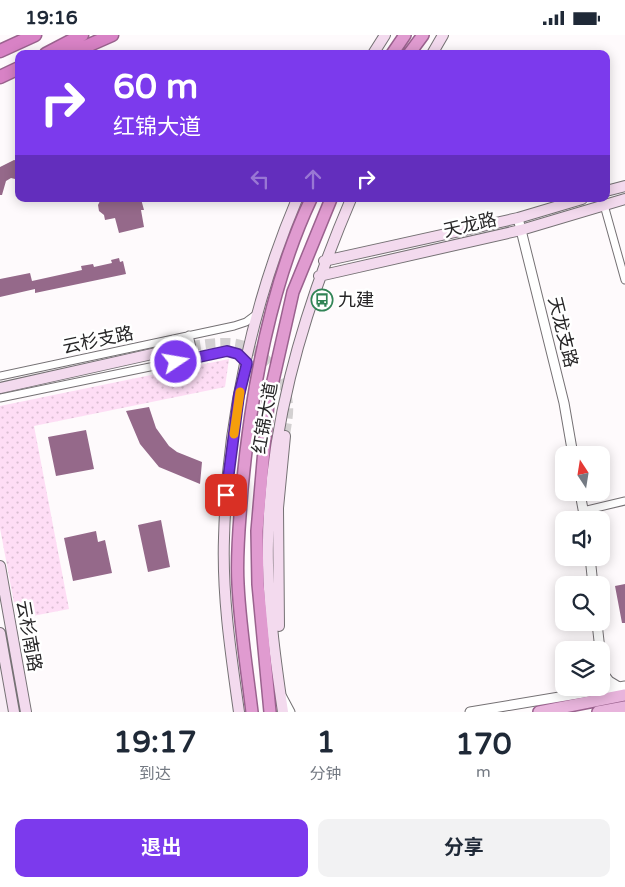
<!DOCTYPE html>
<html lang="zh">
<head>
<meta charset="utf-8">
<style>
  :root { --surface:#fff; --page:#f2f2f3; --text:#1f2937; --muted:#747a83; --accent:#7c3aed }
  body { margin:0; font-family:"Varela Round","Noto Sans SC",sans-serif; background:var(--page); color:var(--text); height:100vh; display:flex; flex-direction:column; font-size:19px; white-space:nowrap }
  * { box-sizing:border-box; margin:0 }
  p { font-size:16px; color:var(--muted) }
  .icon { flex:none; width:28px; height:28px; fill:none; stroke:currentColor; stroke-width:2; stroke-linecap:round; stroke-linejoin:round }
  .map { position:relative; height:677px; overflow:hidden }
  .panel { display:flex; flex-direction:column; background:var(--surface); flex:1 }
  .panel>* { flex:none }
  .hud { position:absolute; left:15px; top:15px; width:595px; height:152px; border-radius:10px; box-shadow:0 2px 12px #0003; background:#7c3aed; color:#fff; overflow:hidden }
  .needle { width:32px; rotate:348deg }
  .tools { position:absolute; left:555px; top:411px; display:grid; gap:10px }
  .tools a { display:grid; place-items:center; width:55px; height:55px; border-radius:10px; background:var(--surface); box-shadow:0 2px 12px #0003; font-size:25px }
  .pin { position:absolute; display:grid; place-items:center; width:42px; height:42px; color:#fff; margin:-21px; border-radius:10px; box-shadow:0 2px 8px #0006 }
  .me { position:absolute; width:55px; margin:-28px; rotate:78deg; stroke-linejoin:round; filter:drop-shadow(0 0 4px #0008) }
  .turn { display:flex; align-items:center; gap:18px; height:105px; padding:0 15px; font-size:22px }
  .turn .icon { width:65px; height:65px; stroke-width:2.5 }
  .turn b { display:block; font-size:35px; line-height:42px }
  .lanes { display:flex; align-items:center; height:48px; padding:0 15px; background:#0003; justify-content:center; gap:25px; direction:ltr }
  .lanes .off { opacity:.35 }
  .eta { display:flex; justify-content:space-evenly; align-items:center; height:85px; text-align:center }
  .eta b { font-size:30px; font-weight:700; line-height:35px }
  .button { display:flex; gap:10px; margin-top:auto; padding:10px 15px }
  .button a { flex:1; height:58px; border-radius:10px; background:var(--accent); color:#fff; font-size:20px; font-weight:700; line-height:58px; text-align:center }
  .button a+a { background:var(--page); color:var(--text) }
  .status { display:flex; justify-content:space-between; align-items:center; height:35px; padding:0 25px; background:var(--surface); direction:ltr }
  .status svg { height:14px; fill:currentColor }
  .map>svg:first-child { display:block }
  .built { fill:#f8edf5 }
  .park { fill:url(#park-dots) }
  .building { fill:#95698a }
  .lines { fill:none; stroke-linecap:round; stroke-linejoin:round }
  .secondary-tunnel { stroke:#d3d0d1; stroke-width:10; stroke-dasharray:10 5; stroke-linecap:butt }
  .minor-casing { stroke:#757174; stroke-width:9 }
  .tertiary-casing { stroke:#757174; stroke-width:11 }
  .secondary-casing { stroke:#757174; stroke-width:12 }
  .primary-casing { stroke:#9a628e; stroke-width:14 }
  .trunk-casing { stroke:#9a628e; stroke-width:14 }
  .motorway-casing { stroke:#9a628e; stroke-width:15 }
  .minor { stroke:#fff; stroke-width:7 }
  .tertiary { stroke:#fff; stroke-width:9 }
  .secondary { stroke:#f3daee; stroke-width:10 }
  .primary { stroke:#e8b4dc; stroke-width:11 }
  .trunk { stroke:#e09bd0; stroke-width:11 }
  .motorway { stroke:#d882c5; stroke-width:12 }
  .route-casing { stroke:#51269a; stroke-width:12 }
  .route { stroke:#7c3aed; stroke-width:9 }
  .slow { stroke:#f59e0b; stroke-width:9 }
  .labels { text-anchor:middle; dominant-baseline:central; stroke-width:5; stroke-linejoin:round; paint-order:stroke }
  .street-label { font-size:18px; fill:#272627; stroke:#fff }
  .poi-label { font-size:18px; fill:#272627; stroke:#fff; text-anchor:start }
</style>
</head>
<body>
<div class="status"><b>19:16</b><svg viewBox="0 0 49 12"><path d="M0 12V9h3v3zM5 12V6h3v6zM10 12V3h3v9zM15 12V0h3v12zM26 1h20v11H26zM47 4h2v5h-2z"/></svg></div>
<div class="map">
<svg width="625" height="677" viewBox="0 0 625 677">
  <defs>
    <pattern id="park-dots" width="8" height="8" patternUnits="userSpaceOnUse" patternTransform="scale(1.25)"><rect width="8" height="8" fill="#feddf5"/><path d="M2 2h.1M6 6h.1" fill="none" stroke="#dabed2" stroke-width="1.8" stroke-linecap="round"/></pattern>
  </defs>
  <rect width="100%" height="100%" fill="#fefafc"/>
  <!-- built -->
  <path class="built" d="M0 628 9 677H0Z"/>
  <!-- park -->
  <path class="park" d="M229 324 225 352 34 391 69 574 17 584 0 493V371Z"/>
  <!-- building -->
  <path class="building" d="M14 125 19 126V145L11 143 6 146 2 160H0V132Z
    M101 164H141L144 175H141L144 192 119 198 115 183 105 185 104 180 99 176 98 170Z
    M119 223 120 227 123 226 126 239 35 258V254L0 262V244L30 238 32 246 82 235 81 231 93 229 94 232 112 228 111 225Z
    M149 372 156 393 169 411 177 417 202 427 200 449 159 432 140 409 126 376Z
    M86 395 94 434 56 441 48 402Z
    M161 485 170 532 148 537 138 490Z
    M96 496 98 507 105 505 112 538 73 546 64 503Z
    M625 549V588H622L615 551Z"/>
  <g class="lines">
    <!-- secondary-tunnel -->
    <path class="secondary-tunnel" d="M161 317C183 313 207 307 229 308 260 309 286 340 288 370 289 380 286 391 285 401"/>
    <!-- minor casing -->
    <g class="minor-casing">
      <path id="minor" d="M604 170 625 245
        M189 300 193 317 199 322
        M173 304 181 307C184 316 182 320 176 327
        M0 341 234 291 246 287 258 278
        M0 363 227 316 238 319 247 328
        M583 476 625 466"/>
    </g>
    <!-- tertiary casing -->
    <g class="tertiary-casing">
      <path id="tertiary" d="M518 183 564 368 573 420
        M580 458 585 485
        M590 522 593 550
        M597 588 600 615
        M602 637 609 646 619 652
        M282 662 290 677
        M470 677 625 651"/>
    </g>
    <!-- secondary casing -->
    <g class="secondary-casing">
      <path id="secondary" d="M373 19 385 0
        M432 19 443 0
        M606 156 625 151
        M324 226 518 183 582 164
        M319 241 521 195 625 164
        M0 353 161 317
        M0 531 26 677
        M279 591 278 473 285 401
        M0 598 14 677
        M239 677C231 620 222 561 224 503 227 388 252 270 297 164
        M283 677C276 629 269 579 268 530 265 403 302 279 351 164"/>
    </g>
    <!-- primary casing -->
    <g class="primary-casing">
      <path id="primary" d="M539 677 625 660
        M598 677 625 672"/>
    </g>
    <!-- trunk casing -->
    <g class="trunk-casing">
      <path id="trunk" d="M392 19 405 0
        M409 19 423 0
        M252 677C247 635 240 591 238 549 236 517 240 485 242 454 251 358 270 251 311 164
        M270 677 258 549 257 496 268 368 293 257 331 164"/>
    </g>
    <!-- motorway casing -->
    <g class="motorway-casing">
      <path id="motorway" d="M0 16 35 0
        M46 19 82 0
        M69 19 112 0
        M0 42 19 33"/>
    </g>
    <!-- minor -->
    <use href="#minor" class="minor"/>
    <!-- tertiary -->
    <use href="#tertiary" class="tertiary"/>
    <!-- secondary -->
    <use href="#secondary" class="secondary"/>
    <!-- primary -->
    <use href="#primary" class="primary"/>
    <!-- trunk -->
    <use href="#trunk" class="trunk"/>
    <!-- motorway -->
    <use href="#motorway" class="motorway"/>
  </g>
  <g class="lines">
    <!-- route casing -->
    <g class="route-casing">
      <path id="route" d="M176 327 227 316 238 319 247 328 239 360 226 460"/>
    </g>
    <!-- route -->
    <use href="#route" class="route"/>
    <!-- slow -->
    <path class="slow" d="M234 399 240 357"/>
  </g>
  <!-- icons -->
  <defs>
    <g id="bus-ring" transform="scale(1.125)"><circle r="9.5" fill="#fff" stroke="#318456" stroke-width="1.5"/><path d="M-5-6H5V4H4V6H2V4H-2V6H-4V4H-5ZM-3.5-4V0h7V-4ZM-3.5 1.2v1.5H-2V1.2ZM2 1.2v1.5H3.5V1.2Z" fill="#318456"/></g>
  </defs>
  <g fill-rule="evenodd">
    <use href="#bus-ring" x="322" y="265"/>
  </g>
  <g class="labels">
    <!-- street labels -->
    <g class="street-label">
      <text transform="translate(470 190) rotate(-13)">天龙路</text>
      <text transform="translate(563 297) rotate(76)">天龙支路</text>
      <text transform="translate(98 305) rotate(-12)">云杉支路</text>
      <text transform="translate(265 383) rotate(-80)">红锦大道</text>
      <text transform="translate(29 601) rotate(80)">云杉南路</text>
    </g>
    <!-- poi labels -->
    <g class="poi-label">
      <text x="338" y="265">九建</text>
    </g>
  </g>
</svg>
<div class="tools">
<a><svg class="needle" viewBox="-14 -14 28 28"><path d="M0-13l5 13h-10z" fill="#e53935"/><path d="M0 13l5-13h-10z" fill="#747a83"/></svg></a>
<a><svg class="icon" aria-label="sound" viewBox="0 0 24 24"><path d="M4 9h4l5-4v14l-5-4H4zM17 9q2 3 0 6"/></svg></a>
<a><svg class="icon" aria-label="search" viewBox="0 0 24 24"><circle cx="10" cy="10" r="6"/><path d="M15 15l6 6"/></svg></a>
<a><svg class="icon" aria-label="layers" viewBox="0 0 24 24"><path d="M12 4l9 5-9 5-9-5zM3 14l9 5 9-5"/></svg></a>
</div>
<div class="pin" style="left:226px;top:460px;background:#d93025"><svg class="icon" aria-label="arrive" viewBox="0 0 24 24"><path d="M6 21V4h12l-3 4 3 4H6"/></svg></div>
<svg class="me" style="left:176px;top:327px" viewBox="-20 -20 40 40"><circle r="17" fill="#7c3aed" stroke="#fff" stroke-width="3"/><path d="M0-11L8 9 0 5-8 9z" fill="#fff"/></svg>
<div class="hud">
<div class="turn"><svg class="icon" aria-label="right" viewBox="0 0 24 24"><path d="M7 20v-9h11M14 6l5 5-5 5"/></svg><div><b>60 m</b>红锦大道</div></div>
<div class="lanes"><svg class="icon off" aria-label="left" viewBox="0 0 24 24"><path d="M17 20v-9H6M10 6l-5 5 5 5"/></svg><svg class="icon off" aria-label="ahead" viewBox="0 0 24 24"><path d="M12 20V5M6 11l6-6 6 6"/></svg><svg class="icon" aria-label="right" viewBox="0 0 24 24"><path d="M7 20v-9h11M14 6l5 5-5 5"/></svg></div>
</div>
</div>
<section class="panel">
<div class="eta">
<div><b>19:17</b><p>到达</p></div>
<div><b>1</b><p>分钟</p></div>
<div><b>170</b><p>m</p></div>
</div>
<div class="button"><a>退出</a><a>分享</a></div>
</section>
</body>
</html>
